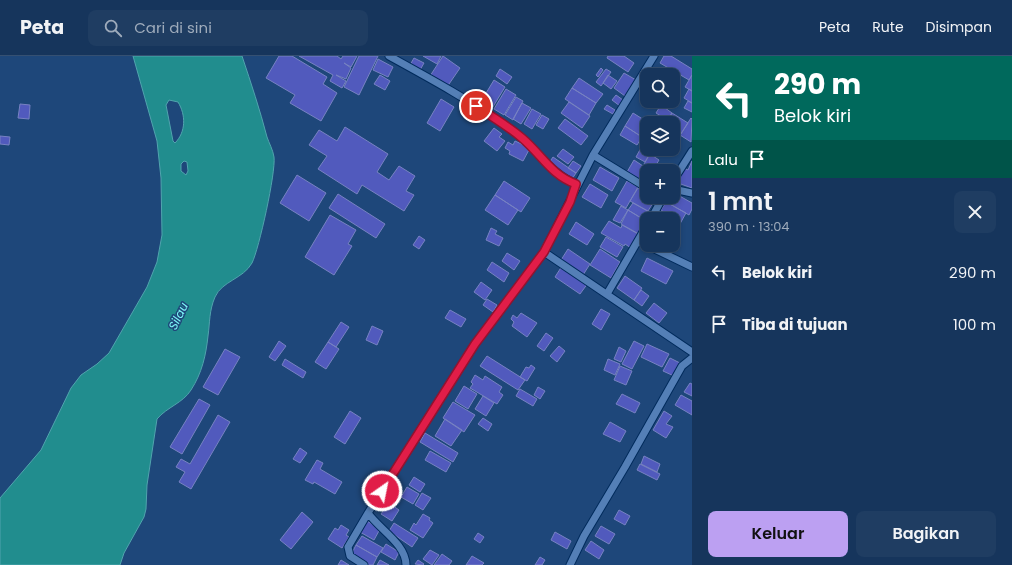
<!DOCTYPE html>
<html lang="id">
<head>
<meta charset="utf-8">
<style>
  :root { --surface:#16355c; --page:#1f3d62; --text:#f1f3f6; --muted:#9eabbb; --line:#355072; --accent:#bca0f2 }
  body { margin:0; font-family:Poppins,sans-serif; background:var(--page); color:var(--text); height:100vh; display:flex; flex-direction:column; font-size:15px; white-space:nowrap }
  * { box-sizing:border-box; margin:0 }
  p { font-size:13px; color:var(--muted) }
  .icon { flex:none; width:22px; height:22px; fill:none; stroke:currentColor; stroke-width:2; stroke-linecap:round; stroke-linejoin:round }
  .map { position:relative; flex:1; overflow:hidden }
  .side { display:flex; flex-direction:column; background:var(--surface); width:320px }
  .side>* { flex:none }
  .banner { background:#00695c; color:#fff; overflow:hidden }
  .tools { position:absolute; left:640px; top:12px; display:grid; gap:8px }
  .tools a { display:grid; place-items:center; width:40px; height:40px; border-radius:8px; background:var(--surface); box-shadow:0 2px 6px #0003,0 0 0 1px var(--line); font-size:20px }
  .pin { position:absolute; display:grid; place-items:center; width:34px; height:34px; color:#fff; margin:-17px; border:2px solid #fff; border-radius:50%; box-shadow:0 1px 4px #0007 }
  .me { position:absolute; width:44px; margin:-22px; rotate:33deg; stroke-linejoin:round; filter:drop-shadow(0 0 3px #0008) }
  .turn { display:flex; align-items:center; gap:14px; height:84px; padding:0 16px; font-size:18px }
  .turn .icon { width:52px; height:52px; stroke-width:2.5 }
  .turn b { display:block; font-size:28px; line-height:34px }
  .then { display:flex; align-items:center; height:38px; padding:0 16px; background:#0003; gap:8px; font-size:15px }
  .round { display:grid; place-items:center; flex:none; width:42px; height:42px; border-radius:8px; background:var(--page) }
  .overview { display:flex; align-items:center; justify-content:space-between; height:68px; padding:0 16px }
  h1 { font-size:24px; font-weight:600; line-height:30px }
  .action { display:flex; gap:8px; margin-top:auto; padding:8px 16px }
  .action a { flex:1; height:46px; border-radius:8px; background:var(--accent); color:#111; font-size:16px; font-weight:600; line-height:46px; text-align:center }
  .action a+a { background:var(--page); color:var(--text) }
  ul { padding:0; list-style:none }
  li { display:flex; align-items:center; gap:12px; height:52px; padding:0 16px }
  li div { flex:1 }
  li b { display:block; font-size:15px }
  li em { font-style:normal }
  header { display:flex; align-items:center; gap:24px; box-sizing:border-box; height:56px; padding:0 20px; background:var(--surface); border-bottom:1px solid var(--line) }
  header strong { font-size:19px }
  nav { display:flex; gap:22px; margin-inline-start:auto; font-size:14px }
  .search { width:280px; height:36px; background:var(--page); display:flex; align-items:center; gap:10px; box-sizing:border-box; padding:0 14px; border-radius:8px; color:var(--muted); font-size:15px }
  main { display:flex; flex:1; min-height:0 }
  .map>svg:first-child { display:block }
  .water { fill:#218d8e; stroke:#51a4ae; fill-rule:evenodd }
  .building { fill:#515abd; stroke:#7782c2 }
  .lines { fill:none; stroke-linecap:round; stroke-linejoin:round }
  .minor-casing { stroke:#012b5c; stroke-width:9 }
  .minor { stroke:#547fb6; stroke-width:7 }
  .route-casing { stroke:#92132f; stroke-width:10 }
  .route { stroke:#e11d48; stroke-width:7 }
  .labels { text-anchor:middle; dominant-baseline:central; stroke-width:3; stroke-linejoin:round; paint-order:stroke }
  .water-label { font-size:12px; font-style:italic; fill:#7cf7f7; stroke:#1e477a }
</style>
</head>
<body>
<header>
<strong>Peta</strong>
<div class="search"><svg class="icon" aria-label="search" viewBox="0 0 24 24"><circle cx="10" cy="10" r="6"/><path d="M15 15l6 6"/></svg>Cari di sini</div>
<nav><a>Peta</a><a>Rute</a><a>Disimpan</a></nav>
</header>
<main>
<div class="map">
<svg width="692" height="509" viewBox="0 0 692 509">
  <rect width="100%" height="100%" fill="#1e477a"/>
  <!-- water -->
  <path class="water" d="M133 0H242C251 27 260 54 267 81 269 87 273 94 274 101 276 116 259 193 252 207 243 223 222 225 215 241 209 255 210 266 208 280 206 299 202 317 191 334 183 347 167 351 157 363L147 429 146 453 144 461 124 497 120 509H0V442L41 394 71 332 81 319 97 308 109 297 147 231 157 206 162 179 161 122 157 85ZM169 44 178 46C186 59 186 76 175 87L173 85 166 49ZM184 105 187 106 188 115 186 119 181 115V108Z"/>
  <!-- building -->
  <path class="building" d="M279 0H292L327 21 323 28 337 37 321 65 290 47 295 39 266 22Z
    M299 0H337L341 3 343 0H357L351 11 344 7 351 12 346 23 336 19 346 25 342 32 330 25 333 19Z
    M359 0H378L359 39 344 31Z
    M423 0H441L437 8Z
    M443 0 460 12 447 31 430 20Z
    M608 0H624L634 7 628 16 607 2Z
    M664 0H671L692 13V19L689 24 660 7Z
    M414 2 424 7 420 14 410 9Z
    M378 3 393 11 388 21 373 14Z
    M601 12 603 14 598 21 596 19Z
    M500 13 512 21 507 28 496 20Z
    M606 13 611 16 601 30 596 26Z
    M624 17 636 24 625 40 614 32Z
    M380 19 390 25 385 34 374 28Z
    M608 19 617 25 611 33 603 27Z
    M692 19V35L685 31Z
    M579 22 603 38 596 47 572 32Z
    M494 24 505 31 491 54 480 47Z
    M647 28V37L643 35Z
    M572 32 596 47 589 59 565 43Z
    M506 33 516 39 504 59 494 53Z
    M689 33 692 35V47L684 42Z
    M616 39 623 44 620 50 612 44Z
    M516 41 523 45 513 64 505 59Z
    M441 43 454 51 440 75 427 67Z
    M688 45 692 47V56L684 52Z
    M569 46 590 60 582 72 561 57Z
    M522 47 531 52 521 68 513 63Z
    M20 48 30 49 29 63 18 62Z
    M607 49 615 54 613 58 604 53Z
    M661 49 672 57 667 64 656 57Z
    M532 53 541 58 532 73 524 68Z
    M633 57 649 67H647V73L642 81 625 70Z
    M672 57 688 67 681 78 673 73V67H666Z
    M542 59 549 63 543 73 536 69Z
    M691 62 692 63 691 86 680 79Z
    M565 63 588 80 581 89 558 72Z
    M625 70 642 81 637 89 620 79Z
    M345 71 388 98 377 116 389 124 399 110 415 120 406 135 414 139 404 155 362 129 357 138 318 113 327 100 309 89 319 74 337 85Z
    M494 72 502 78 499 81 505 85 497 95 484 85Z
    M0 80 10 81 9 89 0 88Z
    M515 85 530 92 523 105 509 98 510 95 505 92 508 86 513 89Z
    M642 90 651 95 645 106 636 101Z
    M563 93 574 101 568 108 557 100Z
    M650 98 659 104 653 114 644 108Z
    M553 101 576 117 572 123 549 107Z
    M634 104 649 114 642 125 627 116Z
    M573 105 581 110 576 117 568 112Z
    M692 105V132L678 127 684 112 688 114Z
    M600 111 619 122 612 135 593 124Z
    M297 119 326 137 309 165 280 147Z
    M504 125 530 142 521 156 495 139Z
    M627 125 638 131 626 152 615 146Z
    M590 128 608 139 601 152 582 141Z
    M638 132 647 137V141L656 142 648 155 630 145Z
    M338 138 385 168 376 182 329 152Z
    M676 138 692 147V153L689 159 670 148Z
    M495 139 518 154 508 169 485 154Z
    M666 146 686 157 681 166 661 154Z
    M633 147 651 157 646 165 628 154Z
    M621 150 628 154 620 167 613 164Z
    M628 154 646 165 639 178 621 168Z
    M665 157 681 166 673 181V163H661Z
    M330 159 356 174 348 188 352 190 334 219 305 201Z
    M609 165 621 172 622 169 638 178 631 192 625 188 624 190 601 177Z
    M576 166 594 178 587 189 569 178Z
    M491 172 497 175 495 178 503 182 499 190 486 184Z
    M419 180 425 184 419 193 413 189Z
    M606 181 623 191 617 201 600 191Z
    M650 189H670L666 196Z
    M568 193 590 208 583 219 561 204Z
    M600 193 620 206 611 222 590 209Z
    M507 197 520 205 514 214 502 205Z
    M647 202 673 215 666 228 641 215Z
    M492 206 509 217 504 226 487 214Z
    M562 210 588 227 580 238 555 221Z
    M625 220 642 232 634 244 617 232Z
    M481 226 492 234 485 244 474 236Z
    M641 234 649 240 642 250 634 244Z
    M487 243 497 249 493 256 483 249Z
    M654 247 667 257 659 267 646 257Z
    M601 253 610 258 601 274 592 268Z
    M450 254 466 263 461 271 445 262Z
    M521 257 537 267 527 281 512 270 514 266 511 263 513 259 517 262Z
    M341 266 349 271 336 291 328 286Z
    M372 270 383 275 377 289 366 284Z
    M546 277 553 282 544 295 537 290Z
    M279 285 286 290 275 305 269 301Z
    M634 285 644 290 632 313 622 308Z
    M328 286 339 293 326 313 315 306Z
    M647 288 669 298 662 311 641 301Z
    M559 290 565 295 557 306 550 300Z
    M619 291 626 295 621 306 614 303Z
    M225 293 240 301 218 339 203 331Z
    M487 300 525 324 518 334 480 310Z
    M670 302 680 307 674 320 663 315Z
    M285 303 306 316 303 322 282 309Z
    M608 303 620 308 615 319 604 314Z
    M531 309 535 312 527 325 520 321 526 311 529 312Z
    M620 310 632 315 626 329 614 324Z
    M475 319 483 324 485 320 502 331 499 336 503 339 497 348 470 332 473 328 471 326Z
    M690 327 692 328V340L684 336Z
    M464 330 477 338 468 353 455 345Z
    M538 331 545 335 540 343 534 339Z
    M520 333 537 343 533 350 516 340Z
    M622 338 640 347 635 357 616 348Z
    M681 339 692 345V359L675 349Z
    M483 340 494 347 486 360 475 353Z
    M199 343 210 349 182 398 170 391Z
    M453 346 475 359 464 376 443 362Z
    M350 355 361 362 345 388 334 381Z
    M664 355 672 360 666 368 673 371 666 382 653 374Z
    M218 359 230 366 191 433 179 426 185 416 176 411 181 403 190 408Z
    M483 362 492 368 488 375 478 368Z
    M445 363 462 374 451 390 435 380Z
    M610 366 626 375 620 386 603 378Z
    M425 377 458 397 453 406 420 386Z
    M300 392 307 397 300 407 293 403Z
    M430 395 451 407 446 416 425 404Z
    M644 400 660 408 657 416 641 408Z
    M317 404 323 407 320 413 342 426 335 438 314 426 313 428 305 424Z
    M640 408 660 418 657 424 637 414Z
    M414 421 425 428 420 436 409 429Z
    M407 431 419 438 413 448 401 441Z
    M422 437 431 442 423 454 415 449Z
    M389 447 399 454 392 465 381 458Z
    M619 454 630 460 625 469 614 463Z
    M302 456 313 466 291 493 280 484Z
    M423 458 430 462 429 464 433 467 423 482 410 474 414 467 416 469Z
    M367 465 380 473 374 484 360 476Z
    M394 467 418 482 412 491 389 475Z
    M341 469 349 474 346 479 349 481 342 492 328 483 335 472 338 474Z
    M601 470 615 478 609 488 595 480Z
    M555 476 571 485 567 493 551 484Z
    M478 477 484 481 480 487 474 483Z
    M362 480 383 492 377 501 356 489Z
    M591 485 604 494 599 503 585 494Z
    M386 488 399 496 395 504 381 496Z
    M356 489 377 501 373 509H369L351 499Z
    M430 494 439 499 432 509 423 503Z
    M442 498 452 505 449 509H434Z
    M472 500 484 507 482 509H466Z
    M540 501 545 504 542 509H535Z
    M341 504 349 509H338Z
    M380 504 389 509H377Z
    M418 504 424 508 423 509 415 508Z"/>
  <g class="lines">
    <!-- minor casing -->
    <g class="minor-casing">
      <path id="minor" d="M389 0C431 23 473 46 512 74 536 90 549 118 577 128
        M593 99 647 132
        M673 125 692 95
        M673 133 692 137
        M651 163 663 141
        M638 185 692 211
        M544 196 692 296
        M607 238 647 169
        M364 509 350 500 348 491 368 457
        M406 509C406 488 379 473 368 457L475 288 544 196 593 99 654 0
        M570 509 584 480 625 411 682 310 692 302"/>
    </g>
    <!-- minor -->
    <use href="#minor" class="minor"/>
  </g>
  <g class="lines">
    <!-- route casing -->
    <g class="route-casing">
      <path id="route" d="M382 435 475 288 544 196 570 146 576 128C551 119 542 99 522 82 508 70 491 60 476 50"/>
    </g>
    <!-- route -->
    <use href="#route" class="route"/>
  </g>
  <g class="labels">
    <!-- water labels -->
    <g class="water-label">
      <text transform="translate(178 260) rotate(-64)">Silau</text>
    </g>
  </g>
</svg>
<div class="tools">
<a><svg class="icon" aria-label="search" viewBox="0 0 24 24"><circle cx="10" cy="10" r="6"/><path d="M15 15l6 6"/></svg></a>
<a><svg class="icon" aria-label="layers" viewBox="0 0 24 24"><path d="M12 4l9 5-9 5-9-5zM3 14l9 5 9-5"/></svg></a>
<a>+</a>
<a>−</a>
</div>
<div class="pin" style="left:476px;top:50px;background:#d93025"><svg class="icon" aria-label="arrive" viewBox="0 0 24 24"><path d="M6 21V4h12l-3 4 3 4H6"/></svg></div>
<svg class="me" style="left:382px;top:435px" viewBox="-20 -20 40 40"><circle r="17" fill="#e11d48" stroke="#fff" stroke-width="3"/><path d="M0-11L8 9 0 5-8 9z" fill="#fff"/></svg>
</div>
<section class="side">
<div class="banner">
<div class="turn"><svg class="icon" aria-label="left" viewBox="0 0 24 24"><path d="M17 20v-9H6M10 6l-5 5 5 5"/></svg><div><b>290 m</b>Belok kiri</div></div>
<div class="then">Lalu<svg class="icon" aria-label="arrive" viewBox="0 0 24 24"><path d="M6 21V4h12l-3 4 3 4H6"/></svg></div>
</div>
<div class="overview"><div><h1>1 mnt</h1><p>390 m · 13:04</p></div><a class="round"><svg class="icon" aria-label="close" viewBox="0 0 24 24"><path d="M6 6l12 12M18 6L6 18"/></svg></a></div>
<ul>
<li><svg class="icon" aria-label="left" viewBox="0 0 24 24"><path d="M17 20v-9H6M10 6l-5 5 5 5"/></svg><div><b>Belok kiri</b></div><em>290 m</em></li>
<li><svg class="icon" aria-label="arrive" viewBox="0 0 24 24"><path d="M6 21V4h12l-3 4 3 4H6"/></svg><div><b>Tiba di tujuan</b></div><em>100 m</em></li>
</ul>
<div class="action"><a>Keluar</a><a>Bagikan</a></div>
</section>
</main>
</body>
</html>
